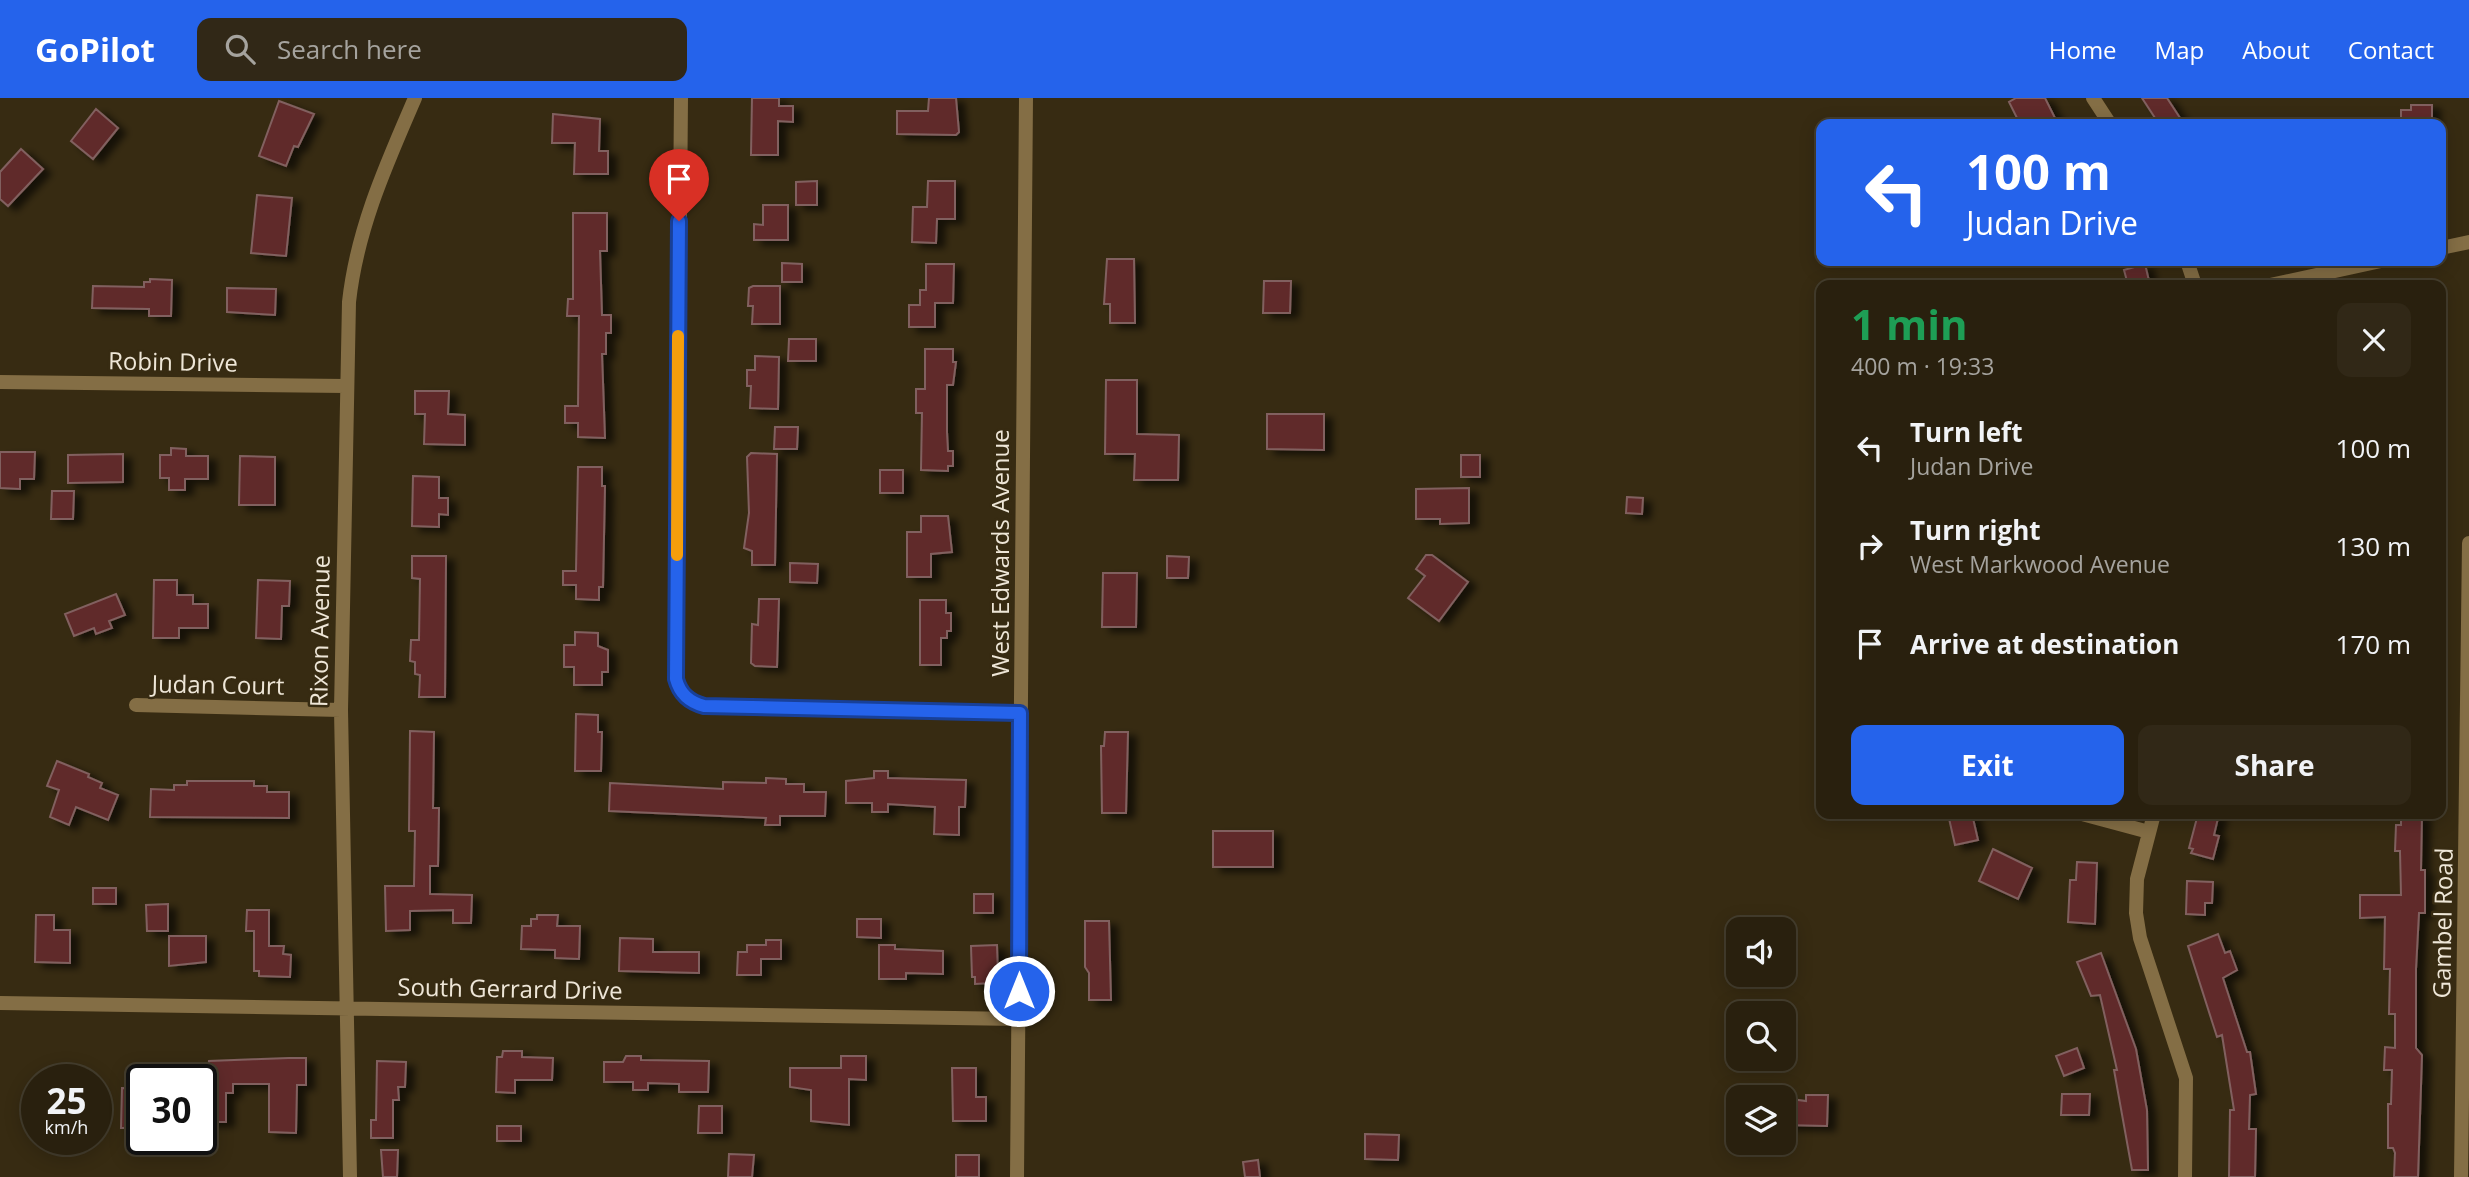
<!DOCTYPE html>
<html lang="en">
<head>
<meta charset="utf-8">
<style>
  :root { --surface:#29200e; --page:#312817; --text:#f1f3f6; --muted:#a5a39e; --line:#453e2e; --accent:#2563eb }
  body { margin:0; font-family:"Open Sans",sans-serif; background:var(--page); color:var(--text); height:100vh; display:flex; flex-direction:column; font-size:26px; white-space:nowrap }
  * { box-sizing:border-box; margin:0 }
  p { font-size:23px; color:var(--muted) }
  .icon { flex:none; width:38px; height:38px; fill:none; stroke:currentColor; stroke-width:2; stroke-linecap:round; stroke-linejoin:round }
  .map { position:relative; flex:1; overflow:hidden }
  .panel { position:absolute; left:1816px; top:182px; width:630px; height:539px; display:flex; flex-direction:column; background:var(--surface); border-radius:14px; box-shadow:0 4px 18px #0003,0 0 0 2px var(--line) }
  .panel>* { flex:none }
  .top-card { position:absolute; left:1816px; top:21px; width:630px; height:147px; border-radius:14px; box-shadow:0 4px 18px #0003,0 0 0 2px var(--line); background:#2563eb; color:#fff; overflow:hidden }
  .fabs { position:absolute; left:1726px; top:819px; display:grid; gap:14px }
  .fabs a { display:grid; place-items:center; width:70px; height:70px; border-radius:14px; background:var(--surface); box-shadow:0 4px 18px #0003,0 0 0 2px var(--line); font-size:35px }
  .speed { position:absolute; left:21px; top:966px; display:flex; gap:14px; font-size:35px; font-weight:700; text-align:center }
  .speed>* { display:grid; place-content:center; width:91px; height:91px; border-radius:50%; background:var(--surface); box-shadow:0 4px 18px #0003,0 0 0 2px var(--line); line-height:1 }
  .speed small { font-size:18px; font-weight:400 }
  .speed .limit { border:4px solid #111; border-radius:10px; background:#fff; color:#111 }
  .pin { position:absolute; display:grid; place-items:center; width:60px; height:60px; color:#fff; margin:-72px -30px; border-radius:50% 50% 50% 0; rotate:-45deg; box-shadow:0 0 7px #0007 }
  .pin .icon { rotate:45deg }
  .me { position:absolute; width:77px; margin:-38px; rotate:0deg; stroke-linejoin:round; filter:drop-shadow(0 0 5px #0008) }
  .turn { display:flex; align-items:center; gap:24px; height:147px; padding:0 35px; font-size:32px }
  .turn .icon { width:91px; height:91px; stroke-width:2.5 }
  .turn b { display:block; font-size:49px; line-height:60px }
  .round { display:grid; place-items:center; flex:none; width:74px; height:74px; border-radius:14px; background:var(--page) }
  .summary { display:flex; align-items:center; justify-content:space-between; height:119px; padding:0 35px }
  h1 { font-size:42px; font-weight:700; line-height:52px; color:#1e9e55 }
  .primary-button { display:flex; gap:14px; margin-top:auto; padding:14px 35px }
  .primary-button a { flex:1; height:80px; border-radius:14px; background:var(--accent); color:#fff; font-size:28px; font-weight:700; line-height:80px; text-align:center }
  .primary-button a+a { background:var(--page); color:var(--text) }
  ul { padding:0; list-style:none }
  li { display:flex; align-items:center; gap:21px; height:98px; padding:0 35px }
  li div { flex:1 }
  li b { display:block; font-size:26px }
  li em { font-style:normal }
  header { display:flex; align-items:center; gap:42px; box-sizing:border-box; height:98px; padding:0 35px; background:var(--accent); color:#fff }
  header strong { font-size:33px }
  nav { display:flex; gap:38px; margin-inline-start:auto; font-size:24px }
  .search { width:490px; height:63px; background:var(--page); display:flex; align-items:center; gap:18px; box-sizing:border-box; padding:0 24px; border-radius:14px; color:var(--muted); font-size:26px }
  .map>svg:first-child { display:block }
  .building { fill:#61292a; stroke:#81605f; stroke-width:2; filter:url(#shadow) }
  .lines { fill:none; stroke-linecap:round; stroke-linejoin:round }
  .street { stroke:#846e45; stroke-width:14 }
  .route-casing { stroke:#184099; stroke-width:18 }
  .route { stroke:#2563eb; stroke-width:12 }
  .slow { stroke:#f59e0b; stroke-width:12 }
  .labels { text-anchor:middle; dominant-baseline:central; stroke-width:5; stroke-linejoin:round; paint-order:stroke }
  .street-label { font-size:24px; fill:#eee6d7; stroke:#372b12 }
</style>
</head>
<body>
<header>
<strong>GoPilot</strong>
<div class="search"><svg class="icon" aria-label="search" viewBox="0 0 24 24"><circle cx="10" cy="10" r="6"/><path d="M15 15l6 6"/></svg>Search here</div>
<nav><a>Home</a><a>Map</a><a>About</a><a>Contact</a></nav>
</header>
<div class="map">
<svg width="2469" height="1079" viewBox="0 0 2469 1079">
  <defs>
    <filter id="shadow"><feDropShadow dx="8" dy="4.5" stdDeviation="3.5" flood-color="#0009"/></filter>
  </defs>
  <rect width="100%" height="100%" fill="#372b12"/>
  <!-- building -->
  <path class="building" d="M752 0H779V8H793V24L778 23V57H751Z
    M929 0H956L959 34 956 37 897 36V13H928Z
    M2016 0H2045L2058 26H2020L2009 4Z
    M2142 0H2167L2184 26H2159Z
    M279 3 314 16 298 49 294 48 286 68 259 58Z
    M2411 7H2432V26H2401V12H2411Z
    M96 11 118 30 93 61 71 43Z
    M553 16 600 21 599 53H608V76H574L575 45H552Z
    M21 51 43 71 8 108 0 101V74Z
    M817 83V107H796V84Z
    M928 83H955V121H937L936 145 912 144 913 109H927Z
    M257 97 292 100 286 158 251 155Z
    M763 107H788V142H754V126L763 127Z
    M573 115H607V153H600L602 217H611V235H606V256H602L605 340 578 339V325H565V308H578L579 218H567L568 201H573Z
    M1107 161H1134L1135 225H1110V206H1104Z
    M782 165 802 166V184H782Z
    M926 166H954L953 205H935V229H909V207H920V192H926Z
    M2145 166 2150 187H2128L2124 172Z
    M150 181 172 182 171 218H149V211L92 210 93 188 144 189V184H150Z
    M1264 183H1291L1290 215H1263Z
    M753 188H780V226H752L753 208H748L749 190Z
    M227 190 276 191 275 217 227 214Z
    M789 241H816V263H788Z
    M925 251H953V264H956L953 287H947V334L948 353H953V368H948V373L921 372 922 315H916V291H925Z
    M755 258 779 259 778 311 750 310 751 288H747V272H755Z
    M1106 282H1137V336L1179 337 1178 382H1134L1135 356H1105Z
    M415 293H449L448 316 465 317V347L424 346 425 316H415Z
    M1267 316H1324V352L1267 351Z
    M775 329H798L797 351H774Z
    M171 350 186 351V358H208V381H185V392H169V380H160V357H171Z
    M0 354H35L34 381H20V391L0 390Z
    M751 355 777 356 775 467H752V453L744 450 749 415 747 359Z
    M123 356V384L68 385V357Z
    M1461 357H1480V379H1461Z
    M240 358 275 359V407H239Z
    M578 369H602V388H605L603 489H599V502L576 501V487H563V473H576Z
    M880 372H903V395H880Z
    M413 378 439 379V400H448V417L439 416V429L412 428Z
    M1469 390V425L1440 426V421H1416V391Z
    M52 393H74L73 421H51Z
    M1627 399 1643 400 1642 416 1626 415Z
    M921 418H948L952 454 931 456V479H907V434H921Z
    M1426 457H1432L1468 484 1439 523 1408 500 1425 478 1416 471Z
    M412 458H446L445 599H419L420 577 415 576V564L410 563 411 542H419L420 481 412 480Z
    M1167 458 1189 459 1188 480H1167Z
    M790 465 818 466 817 485 790 484Z
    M1103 475H1137L1136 529H1102Z
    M154 482H177V497H193V506H208V530H179V540H153Z
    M258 482 290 483 289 508H282L281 541 256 540Z
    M116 496 125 517 109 523 112 530 96 536 94 530 74 538 65 516Z
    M759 501H779L777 569 755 568 751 565 752 526 758 527Z
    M920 502H946V515H951V533H947V540H941V567H920Z
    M575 534 598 535V548L608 552V574H602V587H574V569H564V547H575Z
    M576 616 598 617V634H602L601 673H575Z
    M410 633 434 634 433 710H439L438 768H430V796L472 797 471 825H453V812L410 813V832L386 833 385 788H414L415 733H409Z
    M1105 634H1128L1126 715H1102L1101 648H1104Z
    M57 663 89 676 88 679 102 685 100 690 118 697 108 722 76 709 69 727 50 719 59 692 47 688Z
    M874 673H888V680L966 682 965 709H959V737L934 736 935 709 888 706V714H872V705H846V683L874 680Z
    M766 680 786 681V686H804V694H826L825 718H780V727H765L766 720 609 713 610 685 723 691V684L766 685Z
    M187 683H254V688H267V694H289V720L150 719 151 691 174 692V687H187Z
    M1948 716H1972L1978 742 1955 747Z
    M2198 716H2219L2214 737 2219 738 2213 761 2191 755 2193 751 2189 750Z
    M2401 716H2422L2421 772H2425V815H2419L2416 871V950L2422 957 2418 1079H2394L2395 1055 2393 1050H2388V1006H2391L2392 972H2384L2385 949 2395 950V916H2389L2390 871H2384L2385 819 2360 820V797H2401L2400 753H2395L2396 727H2401Z
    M1213 733H1273V769H1213Z
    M1993 751 2032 770 2018 801 1979 783Z
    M2077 764 2097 765 2095 826 2068 824 2070 782H2076Z
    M2187 783 2213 784 2212 805H2205V817L2186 816Z
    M93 790H116V806H93Z
    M974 796H993V815H974Z
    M168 806V833H147L146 807Z
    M247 812H269V848H284L283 856 291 857 290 879 259 878V873H254V833H246Z
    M36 817H54V832H70V865L35 864Z
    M537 817H558L557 828H580L579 861 555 860V852L521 851 522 828H531V821H537Z
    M857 821H881V840L857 839Z
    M1085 823H1109L1111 902H1089V875L1085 869Z
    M2218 836 2225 855 2230 853 2237 872 2223 880 2247 954H2250L2256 996 2250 997 2249 1031H2256L2255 1079H2229L2230 1012H2234L2222 937 2217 939 2188 848Z
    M169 838H206V864L169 868Z
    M620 840 653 841V854H699V875L619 873Z
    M766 842H781V861H761V877H737L738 854H747V847H766Z
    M879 847H895V851L943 853V876L906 875V881H879Z
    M997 847 998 878H991V885L975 886V879H972L971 848Z
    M2101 855 2136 951 2147 1012 2148 1072H2132L2114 972H2117L2100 897 2091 898 2077 864Z
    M2077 950 2084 970 2064 978 2056 958Z
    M503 953H522V959L553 960 552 982H515V995L496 994 497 959H502Z
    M626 958H641V962L709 963 708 994H679V986L648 985V992H633V984H604V964H623Z
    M841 958H866V982L849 981V1027L811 1023V992L790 989V970H841Z
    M289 960H306V987H297L296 1035 269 1034V986H233V995H226V1024H202L209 963Z
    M377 963 406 964 405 989H398L399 1002H393V1040H371V1022H376Z
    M952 970H976V999H986V1023H953Z
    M122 990 142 991V1030H121Z
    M2062 996H2090L2089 1017H2061Z
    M1806 997H1828L1827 1028 1783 1027V1000L1806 1003Z
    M699 1008H722V1035H698Z
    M497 1028H521V1043H497Z
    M1365 1036 1399 1037 1398 1062 1365 1061Z
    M381 1052H398L397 1079H383Z
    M729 1056 754 1057 752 1079H728Z
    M956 1057H979V1079H956Z
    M1258 1062 1260 1079H1245L1243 1064Z"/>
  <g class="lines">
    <!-- street -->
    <path class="street" d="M681 0 676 581C680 596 689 604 704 608L1020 615
      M2093 0 2110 26
      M2441 150 2469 144
      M2050 163H2051
      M2187 163 2195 187
      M2270 187 2381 163
      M0 284 345 288
      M136 607 341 612
      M2082 716 2149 734
      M2154 716 2137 781 2136 815 2140 840 2186 980 2185 1079
      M0 905 1019 921
      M350 1079 341 612 349 204C357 131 386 67 415 0
      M1017 1079 1026 0
      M2461 1079 2469 445"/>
  </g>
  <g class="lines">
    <!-- route casing -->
    <g class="route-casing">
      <path id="route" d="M679 123 676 581C680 596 689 604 704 608L1020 615 1019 893"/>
    </g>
    <!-- route -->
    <use href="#route" class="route"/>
    <!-- slow -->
    <path class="slow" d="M677 457 678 238"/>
  </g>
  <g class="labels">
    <!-- street labels -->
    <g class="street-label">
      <text transform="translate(173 263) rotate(1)">Robin Drive</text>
      <text transform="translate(999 455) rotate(-90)">West Edwards Avenue</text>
      <text transform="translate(319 533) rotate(-89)">Rixon Avenue</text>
      <text transform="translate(218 586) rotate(1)">Judan Court</text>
      <text transform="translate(2442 825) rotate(-89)">Gambel Road</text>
      <text transform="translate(510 890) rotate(1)">South Gerrard Drive</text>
    </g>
  </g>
</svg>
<div class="fabs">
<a><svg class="icon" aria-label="sound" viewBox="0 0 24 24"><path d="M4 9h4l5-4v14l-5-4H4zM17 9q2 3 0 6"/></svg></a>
<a><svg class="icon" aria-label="search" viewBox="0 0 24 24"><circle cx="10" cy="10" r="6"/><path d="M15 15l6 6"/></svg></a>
<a><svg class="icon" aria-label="layers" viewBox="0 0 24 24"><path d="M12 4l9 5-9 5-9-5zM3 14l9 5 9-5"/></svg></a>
</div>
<div class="speed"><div>25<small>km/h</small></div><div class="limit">30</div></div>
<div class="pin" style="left:679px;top:123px;background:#d93025"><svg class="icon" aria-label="arrive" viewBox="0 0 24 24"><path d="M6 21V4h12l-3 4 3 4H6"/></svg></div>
<svg class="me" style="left:1019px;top:893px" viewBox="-20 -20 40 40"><circle r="17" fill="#2563eb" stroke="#fff" stroke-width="3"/><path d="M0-11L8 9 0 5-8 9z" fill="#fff"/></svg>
<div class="top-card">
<div class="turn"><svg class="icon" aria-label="left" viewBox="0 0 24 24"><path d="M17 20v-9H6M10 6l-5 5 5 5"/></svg><div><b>100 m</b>Judan Drive</div></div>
</div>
<section class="panel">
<div class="summary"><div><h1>1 min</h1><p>400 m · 19:33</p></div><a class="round"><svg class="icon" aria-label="close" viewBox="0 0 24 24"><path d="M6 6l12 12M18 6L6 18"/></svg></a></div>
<ul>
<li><svg class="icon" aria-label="left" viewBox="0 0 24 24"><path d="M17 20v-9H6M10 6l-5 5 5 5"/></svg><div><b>Turn left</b><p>Judan Drive</p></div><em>100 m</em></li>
<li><svg class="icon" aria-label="right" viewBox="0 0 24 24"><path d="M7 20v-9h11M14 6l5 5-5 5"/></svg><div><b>Turn right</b><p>West Markwood Avenue</p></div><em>130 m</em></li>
<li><svg class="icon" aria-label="arrive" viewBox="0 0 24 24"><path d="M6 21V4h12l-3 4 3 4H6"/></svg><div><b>Arrive at destination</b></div><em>170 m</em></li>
</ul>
<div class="primary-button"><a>Exit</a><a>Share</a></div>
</section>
</div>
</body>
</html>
